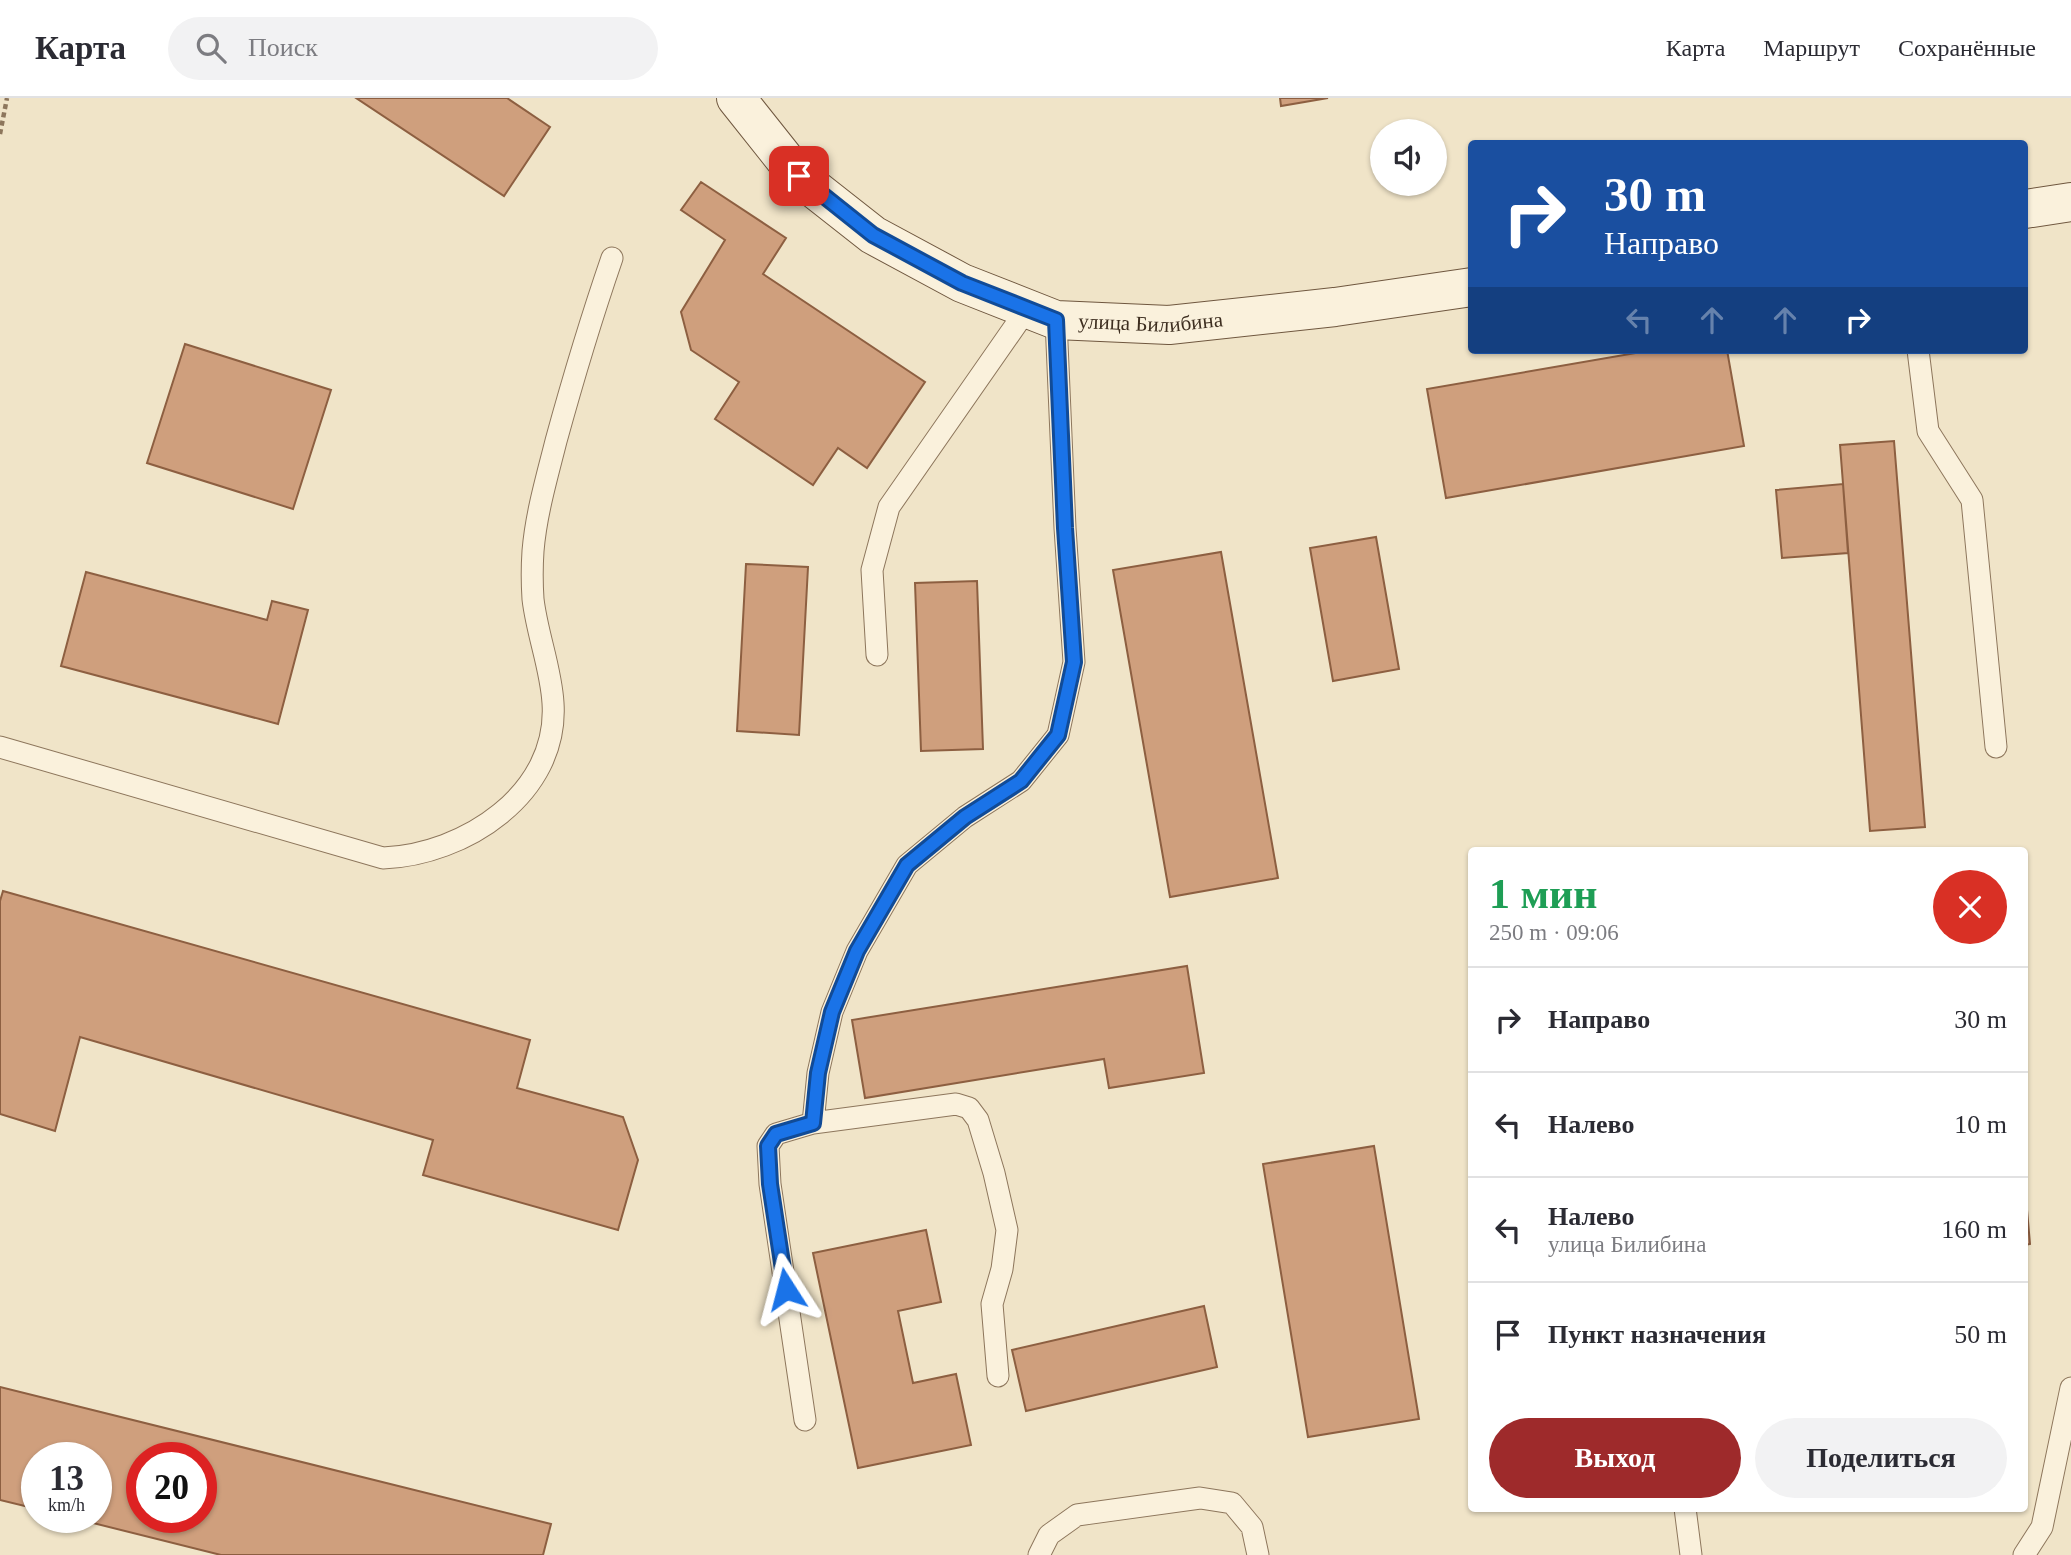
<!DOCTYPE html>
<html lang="ru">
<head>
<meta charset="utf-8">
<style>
  :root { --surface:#fff; --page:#f2f2f3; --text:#2b2b33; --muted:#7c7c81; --line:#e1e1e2; --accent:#9e2a2b }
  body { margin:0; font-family:Georgia,serif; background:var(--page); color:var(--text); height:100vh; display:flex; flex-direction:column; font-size:26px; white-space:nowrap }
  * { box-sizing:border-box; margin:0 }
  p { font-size:23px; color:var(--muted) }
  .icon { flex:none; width:38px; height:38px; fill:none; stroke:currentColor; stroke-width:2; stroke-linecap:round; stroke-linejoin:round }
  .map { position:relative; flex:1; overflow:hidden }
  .panel { position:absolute; left:1468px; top:749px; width:560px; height:665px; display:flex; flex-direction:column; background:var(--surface); border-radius:7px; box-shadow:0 2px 5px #0004 }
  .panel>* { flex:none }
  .banner { position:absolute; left:1468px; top:42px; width:560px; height:214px; border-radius:7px; box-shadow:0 2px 5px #0004; background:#1a4fa0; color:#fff; overflow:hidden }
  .fabs { position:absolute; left:1370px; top:21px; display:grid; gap:14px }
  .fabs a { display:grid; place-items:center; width:77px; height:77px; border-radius:50%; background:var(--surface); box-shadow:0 2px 5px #0004; font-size:35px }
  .speed { position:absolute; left:21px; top:1344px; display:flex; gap:14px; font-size:35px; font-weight:700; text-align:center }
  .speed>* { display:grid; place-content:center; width:91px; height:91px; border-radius:50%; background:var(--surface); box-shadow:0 2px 5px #0004; line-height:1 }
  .speed small { font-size:18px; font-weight:400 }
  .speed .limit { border:10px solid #d22; background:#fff; color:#111 }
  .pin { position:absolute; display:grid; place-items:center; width:60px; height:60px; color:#fff; margin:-30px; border-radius:14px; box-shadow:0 4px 10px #0006 }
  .me { position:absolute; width:77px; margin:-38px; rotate:351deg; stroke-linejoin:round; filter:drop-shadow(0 0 5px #0008) }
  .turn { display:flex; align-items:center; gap:24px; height:147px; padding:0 21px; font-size:32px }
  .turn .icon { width:91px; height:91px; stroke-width:2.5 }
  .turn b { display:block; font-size:49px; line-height:60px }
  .lanes { display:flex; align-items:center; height:66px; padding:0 21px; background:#0003; justify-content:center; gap:35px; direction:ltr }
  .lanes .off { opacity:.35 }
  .round { display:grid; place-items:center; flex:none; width:74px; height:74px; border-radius:37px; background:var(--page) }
  .summary { display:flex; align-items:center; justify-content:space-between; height:119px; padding:0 21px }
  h1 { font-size:42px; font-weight:600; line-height:52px; color:#1e9e55 }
  .cta { display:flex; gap:14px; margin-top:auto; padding:14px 21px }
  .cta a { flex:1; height:80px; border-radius:42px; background:var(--accent); color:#fff; font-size:28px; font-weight:600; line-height:80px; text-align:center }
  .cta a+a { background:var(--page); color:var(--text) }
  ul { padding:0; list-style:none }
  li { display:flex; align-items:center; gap:21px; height:105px; padding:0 21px; border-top:2px solid var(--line) }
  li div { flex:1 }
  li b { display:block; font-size:26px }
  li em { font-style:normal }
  header { display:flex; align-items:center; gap:42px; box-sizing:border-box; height:98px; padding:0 35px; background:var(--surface); border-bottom:2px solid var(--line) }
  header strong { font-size:33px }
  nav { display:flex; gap:38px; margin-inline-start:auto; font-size:24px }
  .search { width:490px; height:63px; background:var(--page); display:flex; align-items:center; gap:18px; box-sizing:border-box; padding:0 24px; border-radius:38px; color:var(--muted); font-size:26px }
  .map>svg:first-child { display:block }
  .building { fill:#cf9f7d; stroke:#8d5f41; stroke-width:2; fill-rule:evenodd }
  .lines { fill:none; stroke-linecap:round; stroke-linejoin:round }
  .lane-casing { stroke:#8d765c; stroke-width:23 }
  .secondary-casing { stroke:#6f573f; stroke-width:40 }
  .path { stroke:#8d765c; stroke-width:4.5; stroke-dasharray:5 3.5; stroke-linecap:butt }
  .lane { stroke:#faf1dc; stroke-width:21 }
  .secondary { stroke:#faf1dc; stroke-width:38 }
  .route-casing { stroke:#114b97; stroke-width:18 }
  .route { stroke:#1a73e8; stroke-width:12 }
  .labels { text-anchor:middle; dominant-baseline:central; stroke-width:7; stroke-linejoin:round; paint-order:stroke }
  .street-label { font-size:21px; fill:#3d2e20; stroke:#f7eed8 }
</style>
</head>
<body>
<header>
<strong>Карта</strong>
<div class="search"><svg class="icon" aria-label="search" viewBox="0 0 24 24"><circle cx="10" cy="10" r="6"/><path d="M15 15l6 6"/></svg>Поиск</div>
<nav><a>Карта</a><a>Маршрут</a><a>Сохранённые</a></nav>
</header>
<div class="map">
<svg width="2071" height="1457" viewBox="0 0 2071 1457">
  <rect width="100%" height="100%" fill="#f0e4c8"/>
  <!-- building -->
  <path class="building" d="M356 0H507L550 29 504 98Z
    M1280 0H1328L1281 8Z
    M701 84 786 140 763 176 925 284 867 370 838 350 813 387 715 321 739 284 691 252 681 214 725 142 681 112Z
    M185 246 331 292 293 411 147 365Z
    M1653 252H1727L1744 348 1446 400 1427 291Z
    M1894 343 1925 729 1870 733 1840 347Z
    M1843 386 1848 455 1782 460 1776 392Z
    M1376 439 1399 571 1333 583 1310 450Z
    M1221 454 1278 780 1170 799 1113 472Z
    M746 466 808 469 799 637 737 633Z
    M86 474 267 522 272 503 308 512 278 626 61 568Z
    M977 483 983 651 921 653 915 485Z
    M3 793 530 942 517 990 623 1019 638 1062 618 1132 423 1077 433 1042 80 939 55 1033 0 1016V803Z
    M1187 868 1204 975 1109 990 1104 961 865 1000 852 922Z
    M1374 1048 1419 1321 1308 1339 1263 1066Z
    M2025 1089 2030 1146 2025 1147Z
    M926 1132 941 1204 898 1213 913 1285 956 1276 971 1347 858 1370 813 1155Z
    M1204 1208 1217 1269 1026 1313 1012 1252Z
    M0 1289 551 1426 543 1457H221L69 1419H96V1360H37V1411L0 1402ZM142 1360H201V1419H142Z"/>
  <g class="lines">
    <!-- lane casing -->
    <g class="lane-casing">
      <path id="lane" d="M1918 252 1928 333 1972 402 1996 649
        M877 557 872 472 889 409 1027 211
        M0 649 383 760C464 757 559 696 553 605 551 570 537 536 533 501 532 486 532 468 533 453 536 416 547 379 556 343 573 281 591 221 612 160
        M813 1025 818 975 832 914 857 853 907 767 965 719 1021 683 1058 637 1074 564 1065 430 1056 222
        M805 1322 770 1086 768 1048 776 1036 813 1025 956 1006 969 1010 978 1022 994 1075 1007 1132 1002 1171 992 1206 998 1278
        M1685 1410 1691 1457
        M1039 1457 1049 1437 1077 1417 1200 1400 1232 1405 1252 1429 1258 1457
        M2024 1457 2042 1429 2071 1290"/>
    </g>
    <!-- secondary casing -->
    <g class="secondary-casing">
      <g id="secondary">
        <path id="s1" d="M736 0 798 78 873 137 962 185 1056 222 1169 227 1335 209 1472 189"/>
        <path d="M2025 111 2071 104"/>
      </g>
    </g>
    <!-- path -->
    <path class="path" d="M0 36 7 0"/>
    <!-- lane -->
    <use href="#lane" class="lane"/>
    <!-- secondary -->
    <use href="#secondary" class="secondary"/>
  </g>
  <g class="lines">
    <!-- route casing -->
    <g class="route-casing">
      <path id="route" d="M786 1191 770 1086 768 1048 776 1036 813 1025 818 975 832 914 857 853 907 767 965 719 1021 683 1058 637 1074 564 1065 430 1056 222 962 185 873 137 799 78"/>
    </g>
    <!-- route -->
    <use href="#route" class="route"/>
  </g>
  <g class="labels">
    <!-- street labels -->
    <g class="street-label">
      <text stroke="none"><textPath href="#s1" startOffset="492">улица Билибина</textPath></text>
    </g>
  </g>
</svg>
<div class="fabs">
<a><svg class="icon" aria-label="sound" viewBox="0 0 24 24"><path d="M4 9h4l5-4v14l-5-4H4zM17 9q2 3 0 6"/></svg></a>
</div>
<div class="speed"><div>13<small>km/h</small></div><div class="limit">20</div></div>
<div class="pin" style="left:799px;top:78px;background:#d93025"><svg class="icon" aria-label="arrive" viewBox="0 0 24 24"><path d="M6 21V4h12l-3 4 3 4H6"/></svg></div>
<svg class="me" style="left:786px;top:1191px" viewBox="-20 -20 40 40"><path d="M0-17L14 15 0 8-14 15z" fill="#1a73e8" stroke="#fff" stroke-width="4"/></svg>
<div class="banner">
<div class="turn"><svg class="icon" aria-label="right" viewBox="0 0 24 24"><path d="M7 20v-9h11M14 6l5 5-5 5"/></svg><div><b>30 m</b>Направо</div></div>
<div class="lanes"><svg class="icon off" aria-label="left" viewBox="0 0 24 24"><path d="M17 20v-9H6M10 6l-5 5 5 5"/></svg><svg class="icon off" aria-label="ahead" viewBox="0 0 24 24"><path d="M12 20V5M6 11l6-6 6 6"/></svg><svg class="icon off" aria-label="ahead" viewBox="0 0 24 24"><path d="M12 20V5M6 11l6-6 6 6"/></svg><svg class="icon" aria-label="right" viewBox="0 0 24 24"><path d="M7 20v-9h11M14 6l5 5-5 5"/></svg></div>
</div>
<section class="panel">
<div class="summary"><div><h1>1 мин</h1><p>250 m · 09:06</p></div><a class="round" style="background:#d93025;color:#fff"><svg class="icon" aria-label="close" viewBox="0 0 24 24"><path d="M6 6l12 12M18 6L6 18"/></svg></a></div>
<ul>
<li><svg class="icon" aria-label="right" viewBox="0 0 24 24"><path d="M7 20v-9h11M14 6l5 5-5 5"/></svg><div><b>Направо</b></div><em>30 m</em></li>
<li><svg class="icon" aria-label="left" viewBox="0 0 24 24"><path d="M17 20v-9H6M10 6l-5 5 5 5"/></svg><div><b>Налево</b></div><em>10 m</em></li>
<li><svg class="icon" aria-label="left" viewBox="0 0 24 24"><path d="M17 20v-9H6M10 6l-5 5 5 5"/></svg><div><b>Налево</b><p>улица Билибина</p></div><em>160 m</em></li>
<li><svg class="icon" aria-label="arrive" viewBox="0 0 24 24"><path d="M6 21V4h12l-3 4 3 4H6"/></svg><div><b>Пункт назначения</b></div><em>50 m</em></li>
</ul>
<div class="cta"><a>Выход</a><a>Поделиться</a></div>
</section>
</div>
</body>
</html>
